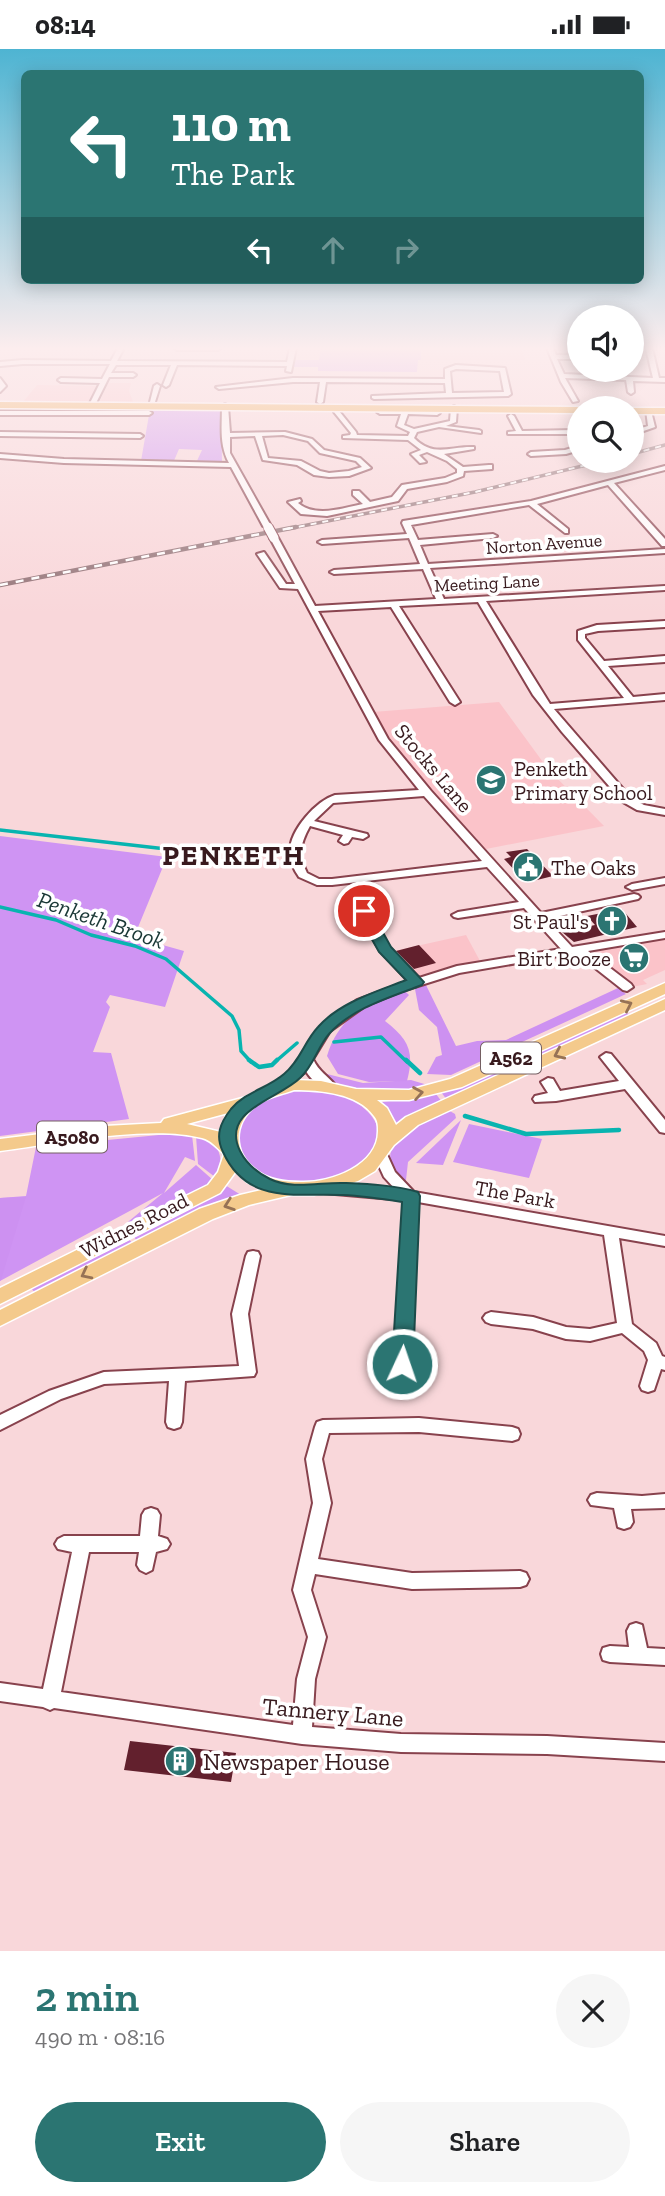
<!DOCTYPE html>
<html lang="en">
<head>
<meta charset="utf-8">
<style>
  :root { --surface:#fff; --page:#f6f6f6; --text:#202124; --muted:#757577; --accent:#2b7572 }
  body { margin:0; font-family:"Zilla Slab",serif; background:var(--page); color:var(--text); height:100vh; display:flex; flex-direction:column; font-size:26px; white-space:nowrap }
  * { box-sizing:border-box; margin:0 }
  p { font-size:23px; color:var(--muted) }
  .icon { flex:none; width:38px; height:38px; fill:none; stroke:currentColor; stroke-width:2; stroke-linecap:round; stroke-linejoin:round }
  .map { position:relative; height:1902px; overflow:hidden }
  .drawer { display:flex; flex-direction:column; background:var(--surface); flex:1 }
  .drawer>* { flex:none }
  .guide { position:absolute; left:21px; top:21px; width:623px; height:214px; border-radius:10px; box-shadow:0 4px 18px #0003; background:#2b7572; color:#fff; overflow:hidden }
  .controls { position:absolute; left:567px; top:256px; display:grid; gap:14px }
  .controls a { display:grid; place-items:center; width:77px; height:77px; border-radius:50%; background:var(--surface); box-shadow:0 4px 18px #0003; font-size:35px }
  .pin { position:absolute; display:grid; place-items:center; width:60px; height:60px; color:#fff; margin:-30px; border:4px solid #fff; border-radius:50%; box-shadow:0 2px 7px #0007 }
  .me { position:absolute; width:77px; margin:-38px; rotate:3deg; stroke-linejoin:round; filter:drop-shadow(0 0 5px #0008) }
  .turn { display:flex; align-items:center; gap:24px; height:147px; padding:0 35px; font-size:32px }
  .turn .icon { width:91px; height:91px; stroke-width:2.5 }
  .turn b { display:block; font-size:49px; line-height:60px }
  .lanes { display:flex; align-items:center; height:66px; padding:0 35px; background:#0003; justify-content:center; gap:35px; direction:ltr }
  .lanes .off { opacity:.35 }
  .round { display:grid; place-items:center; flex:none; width:74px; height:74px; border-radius:37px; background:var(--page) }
  .summary { display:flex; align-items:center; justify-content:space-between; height:119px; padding:0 35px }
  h1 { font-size:42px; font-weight:600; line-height:52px; color:var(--accent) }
  .button { display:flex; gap:14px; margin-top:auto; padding:14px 35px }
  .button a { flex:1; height:80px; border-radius:42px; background:var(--accent); color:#fff; font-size:28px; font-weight:600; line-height:80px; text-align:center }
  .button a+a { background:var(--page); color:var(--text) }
  .status { display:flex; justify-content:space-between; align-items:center; height:49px; padding:0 35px; background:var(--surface); direction:ltr }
  .status svg { height:19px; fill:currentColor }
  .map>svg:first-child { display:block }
  .built { fill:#fbc3c9 }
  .green { fill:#cf94f3 }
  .forest { fill:#cd91f1 }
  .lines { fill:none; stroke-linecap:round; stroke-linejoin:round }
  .stream-far1 { stroke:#08b4b0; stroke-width:3.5 }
  .stream { stroke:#08b4b0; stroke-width:4.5 }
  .building { fill:#62202d }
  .minor-casing { stroke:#88424d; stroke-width:4 }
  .major-casing { stroke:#fff; stroke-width:3 }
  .highway-casing { stroke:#fff; stroke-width:3 }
  .minor { fill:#fff; fill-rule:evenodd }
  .major { fill:#f4ca8c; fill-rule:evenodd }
  .highway { fill:#eda640; fill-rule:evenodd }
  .rail-far1-casing { stroke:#937377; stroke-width:3.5 }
  .rail-casing { stroke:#937377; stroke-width:4.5 }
  .rail-far1 { stroke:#fff; stroke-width:2; stroke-dasharray:6; stroke-linecap:butt }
  .rail { stroke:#fff; stroke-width:2.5; stroke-dasharray:8; stroke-linecap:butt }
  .minor-bridge-far1-casing { stroke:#88424d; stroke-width:9; stroke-linecap:butt }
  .minor-bridge-casing { stroke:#88424d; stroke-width:11; stroke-linecap:butt }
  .minor-bridge-far1 { stroke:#fff; stroke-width:7 }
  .minor-bridge { stroke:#fff; stroke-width:9 }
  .oneway { stroke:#967255 }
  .route { fill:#2b7572; stroke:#1c4c4a; stroke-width:2 }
  .labels { text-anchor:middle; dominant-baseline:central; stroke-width:7; stroke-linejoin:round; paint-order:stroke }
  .far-street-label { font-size:18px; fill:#381a1e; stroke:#fff }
  .shield { fill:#fff; stroke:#745f62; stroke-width:2 }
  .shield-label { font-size:19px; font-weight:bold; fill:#381a1e }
  .street-label { font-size:21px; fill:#381a1e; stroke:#fff }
  .poi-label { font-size:21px; fill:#381a1e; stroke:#fff; text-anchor:start }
  .water-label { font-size:23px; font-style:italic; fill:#193735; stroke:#fff }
  .near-street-label { font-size:24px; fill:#381a1e; stroke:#fff }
  .near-poi-label { font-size:24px; fill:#381a1e; stroke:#fff; text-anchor:start }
  .district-label { font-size:28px; font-weight:bold; letter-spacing:2px; fill:#381a1e; stroke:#fff }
</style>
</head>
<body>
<div class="status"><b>08:14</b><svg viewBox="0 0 49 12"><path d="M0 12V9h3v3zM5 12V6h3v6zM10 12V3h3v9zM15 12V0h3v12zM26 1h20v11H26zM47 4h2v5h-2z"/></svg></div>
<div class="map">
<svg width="665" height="1902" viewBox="0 0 665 1902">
  <rect width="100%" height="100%" fill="#f9d7da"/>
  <!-- built -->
  <path class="built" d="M421 299H521L525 311H421Z
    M108 334H131L129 342 133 353 100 352Z
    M37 336 98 337 88 353H23Z
    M499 653 548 720 604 777 486 800 416 723 388 687 373 663Z
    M466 886 480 912 448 918 406 932 386 909 394 902Z
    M665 890V921L643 931 647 935 632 938 588 902Z"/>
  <!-- green -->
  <path class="green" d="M321 299H421V311H418L417 323 318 322V318H292L293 311H319Z
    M57 357 221 359 222 412 196 414 202 401 179 400 173 414 141 412 149 366 55 362Z
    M0 787 167 808 134 888 184 902 165 958 110 946 106 953 110 958 93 1003 111 1004 129 1070 0 1087Z
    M624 962 630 966 447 1051 441 1043Z
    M319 1023 363 1034 411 1031 431 1037C397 1045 347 1047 319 1023Z
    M303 1041C327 1042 351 1045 368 1063 419 1116 270 1167 241 1107 238 1101 237 1093 236 1087 251 1053 266 1045 303 1041Z
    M436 1045 442 1053 395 1076 382 1053Z
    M448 1061 455 1065 456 1069 408 1113 406 1131 402 1133C367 1094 418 1075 448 1061Z
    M461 1071 443 1116 416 1114Z
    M469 1075 542 1090 529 1129 453 1113Z
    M169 1085 192 1086 195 1112 185 1108 164 1144 196 1116 213 1131 197 1143 125 1179 123 1177 163 1144 0 1232V1149L26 1147 36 1098Z
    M196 1087C218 1093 227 1107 215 1128L198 1115Z
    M225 1136 241 1146 138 1193 133 1187Z
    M128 1189 133 1195 36 1245 31 1239Z"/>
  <!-- forest -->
  <path class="forest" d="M424 932 456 997 477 992 506 991 618 939 626 945 451 1026 427 1025 436 1008 442 1006 437 978 419 961 414 935Z
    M403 940 409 946 385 972C408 990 415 1002 407 1032L369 1033 338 1025 327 1007C339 967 367 954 403 940Z
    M26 1148 1 1231 0 1232V1149Z"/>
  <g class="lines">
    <!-- stream-far1 -->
    <path class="stream-far1" d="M0 781 210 805
      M0 858 56 871 91 886 135 897 166 910 232 967 239 981 241 1002 251 1013
      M334 993 381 988 407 1013
      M275 1013 297 994"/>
    <!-- stream -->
    <path class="stream" d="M249 1011 259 1018 272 1016 277 1011
      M406 1011 420 1024
      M465 1067 526 1085 619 1081"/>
  </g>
  <!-- building -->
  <path class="building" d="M527 800 553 827 533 832 530 828 523 830 504 810 511 808 506 803Z
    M622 860 637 878 574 893 562 883 595 876 587 867Z
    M419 896 436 914 414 920 396 902Z
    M130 1692 236 1704 231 1733 124 1721Z"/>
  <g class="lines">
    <!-- minor casing -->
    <g class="minor-casing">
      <path id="minor" d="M118 299H124L117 312 287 313 290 299H296L291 323 286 322 287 317 177 316 169 336 166 338 163 336 171 316H116L111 324H133L136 326 133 328H109L95 356 92 358 89 356 100 334 61 333 58 331 61 329 102 330 110 315H23L0 317V313L23 311 111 312Z
        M174 299H221L218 301H177Z
        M547 299H553L556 306H579V310H557L564 325 653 329 646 299H652L659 329H665V333L633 332 634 343 631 345 628 343 626 331 565 329 578 352 573 353 561 333Z
        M456 316 505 319 511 345 508 347 374 350 372 349V347L446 344 445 334 326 333 323 353 320 355 317 353 320 333H293L219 340 216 338 293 329 445 330V320ZM456 320 500 322 504 343 452 344 450 322Z
        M0 329 6 337 0 343Z
        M157 335 160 337 154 356 149 357 154 337Z
        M225 355 228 357 230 384 285 383 312 390 324 401 360 409 371 419 349 427 329 428 314 426 297 416 263 411 255 387 230 388V404L271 477 267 479 263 477 231 418 64 414 0 409V405L64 410 229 414C219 396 222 377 222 357ZM283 386 308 392 320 404 356 412 362 418 349 422 329 424 320 422 301 412 268 409 262 387Z
        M454 357 457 359 456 373 446 377 479 381 481 382V384L439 378 417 383 414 389C434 409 450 397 474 398V400L444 405 463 418 489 416H492V420L464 422 463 427 447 433 407 440 398 452 327 467 301 465 288 453 300 450 301 452 298 454C316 469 342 459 363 455L353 446V442H359L370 453 392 448 402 436 445 429 457 424V420L447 412 427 403 419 406 426 413 420 414 411 405 421 401 408 391 343 389V387L350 386 351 384 334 363 339 362 356 383 357 386 408 387 410 383 397 377 401 365H380L377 363 378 362H437L440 364 437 366 408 365 404 376 414 380 450 372 451 359Z
        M646 361 651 362 655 378 632 386V382L648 377Z
        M0 362H149L152 364 149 366H0Z
        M511 365 514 367 522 382 575 381 578 383 575 385H508V383L516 382 508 367Z
        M0 383 140 385 143 387 140 389 0 387Z
        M579 397V401L566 405 531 407 528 405 531 403 565 401Z
        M665 417V421L614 434 665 490V497H662L608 436 537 455 568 480V484H565L529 456 411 476 418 491 493 485 497 487 493 489 420 496 428 515 665 500V504L430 519 444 550 665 537V541L486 552 550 655 624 649 578 591V582L597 576 665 572V578L598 582 585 585V589L604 612 665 607V613L608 617 633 648 665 645V651L554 660 631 749 644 756 665 760V766L637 761 623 753 562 683 533 646 478 553 399 557 460 653 455 656 450 653 391 558 318 562 388 690 431 742 541 864 634 845 638 846 640 848 638 850 546 870 572 898 665 883V889L588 902 631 935 633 938 627 942 623 941 576 904 459 924 402 942 365 957 330 982 313 1010C319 1023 327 1026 336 1037L334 1040C323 1042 311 1031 306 1022L283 1042H273L271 1039 273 1036 295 1018 321 977 357 951 408 932 380 902 358 862 360 860H368L389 898 419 929 457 917 561 900 524 859 458 869 454 868 452 866 458 863 519 853 487 818 332 836H317L299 828C294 821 289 811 290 802 290 781 316 752 335 746L419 741 379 691 298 540 280 539 257 505 264 503 286 535H295L270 489 277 487 315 557 436 550 423 520 334 525 330 523 334 521 420 515 409 489 322 495 318 493 322 491 407 485 402 474 403 472 531 452ZM424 747 482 812 332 830H319L307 824C298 806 300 795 310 777L343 786 339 792 344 795 348 794 352 788 363 790 368 787 367 785 314 772 333 754Z
        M665 829V835L632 841 626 838 632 835Z
        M606 1004 611 1005 665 1071V1084L660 1083 625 1040 556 1052 535 1053 533 1050 535 1047 548 1044 541 1033 548 1029 553 1030 560 1042 619 1032 600 1008Z
        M380 1099 385 1101 395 1123 414 1143 665 1187V1197L619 1189 632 1275 656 1294 662 1307 665 1308V1321L661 1320 654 1341 648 1343 642 1341 640 1337 648 1311 644 1302 622 1284 590 1292 566 1290 533 1280 491 1275 486 1273 483 1269 486 1265 491 1263 533 1268 566 1278 590 1280 617 1274 604 1186 418 1153 411 1315 409 1319 403 1321 397 1319 395 1315 404 1151 312 1143 310 1140 312 1137C338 1130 370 1138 396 1141L384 1128 373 1104 375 1101Z
        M253 1202 258 1203 260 1207 248 1265 256 1323 254 1327 185 1332 182 1373 180 1378 174 1380 168 1378 166 1373 169 1332 104 1335 61 1350 0 1381V1366L49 1342 104 1323 239 1317 232 1265 246 1207 248 1203Z
        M419 1369 512 1378 518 1380 520 1385 518 1390 512 1392 419 1383 329 1384 322 1410 331 1454 318 1510 412 1524 520 1522 526 1524 529 1530 526 1536 520 1538 412 1540 315 1525 311 1541 326 1588 315 1630 312 1678 401 1685 547 1687 665 1694V1712L547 1705 401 1703 302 1695 54 1659 50 1661 43 1658 0 1652V1634L43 1640 72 1503 58 1500 55 1495 58 1490 64 1487H140L142 1466 145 1461 151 1459 157 1461 160 1466 158 1487 167 1490 170 1495 167 1500 156 1503 152 1521 146 1524 140 1521 137 1516 139 1503H89L61 1643 293 1676 297 1630 308 1588 293 1541 313 1454 306 1410 315 1378 317 1373 323 1371Z
        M597 1444 642 1447 665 1445V1459L631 1460 633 1473 630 1478 624 1480 618 1478 614 1459 591 1456 588 1451 591 1446Z
        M636 1574 642 1576 647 1599 665 1600V1616L610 1613 603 1611 601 1605 603 1599 610 1597 629 1598 627 1582 630 1576Z"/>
    </g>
    <!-- major casing -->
    <g class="major-casing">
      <path id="major" d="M665 934V945L462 1038 409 1051H377L387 1059 396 1076 406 1068 665 950V961L418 1076 394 1096 375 1122 358 1132 314 1146H291L249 1156 213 1170 0 1277V1261L199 1160 240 1146 266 1140 247 1133 236 1122 220 1144 0 1255V1239L208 1136 218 1123 224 1105C217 1099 211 1091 202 1089 151 1075 54 1095 0 1102V1090L105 1077 161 1074 164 1070 246 1048 293 1031 321 1032 356 1040 409 1041 450 1030ZM294 1041C320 1041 358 1044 374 1067 378 1072 378 1076 378 1082 378 1117 330 1134 301 1133 287 1133 272 1132 260 1124 231 1105 232 1073 259 1054 269 1048 283 1045 294 1041ZM227 1064 221 1083 187 1075 228 1064Z"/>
    </g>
    <!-- highway casing -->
    <g class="highway-casing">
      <path id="highway" d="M0 353 579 358 581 359 579 364 0 359Z
        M632 359H665V365H632Z"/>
    </g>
    <!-- minor -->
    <use href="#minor" class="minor"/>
    <!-- major -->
    <use href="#major" class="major"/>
    <!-- highway -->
    <use href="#highway" class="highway"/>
    <!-- rail-far1 casing -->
    <g class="rail-far1-casing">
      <path id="rail-far1" d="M632 405 665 396
        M287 480 475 443 607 411"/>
    </g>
    <!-- rail casing -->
    <g class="rail-casing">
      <path id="rail" d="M0 536 296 478"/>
    </g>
    <!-- rail-far1 -->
    <use href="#rail-far1" class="rail-far1"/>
    <!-- rail -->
    <use href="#rail" class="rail"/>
    <!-- minor-bridge-far1 casing -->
    <g class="minor-bridge-far1-casing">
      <path id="minor-bridge-far1" d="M267 477 269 480"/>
    </g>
    <!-- minor-bridge casing -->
    <g class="minor-bridge-casing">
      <path id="minor-bridge" d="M268 478 274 489"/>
    </g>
    <!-- minor-bridge-far1 -->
    <use href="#minor-bridge-far1" class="minor-bridge-far1"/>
    <!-- minor-bridge -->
    <use href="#minor-bridge" class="minor-bridge"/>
  </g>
  <!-- one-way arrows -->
  <defs><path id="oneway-chevron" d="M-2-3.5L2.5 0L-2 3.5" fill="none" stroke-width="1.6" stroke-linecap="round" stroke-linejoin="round" transform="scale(1.75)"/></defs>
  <g class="oneway">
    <use href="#oneway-chevron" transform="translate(627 956) rotate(-25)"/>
    <use href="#oneway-chevron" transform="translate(559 1005) rotate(155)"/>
    <use href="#oneway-chevron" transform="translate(418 1044) rotate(-10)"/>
    <use href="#oneway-chevron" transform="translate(229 1156) rotate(161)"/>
    <use href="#oneway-chevron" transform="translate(86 1225) rotate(153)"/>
  </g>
  <!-- sky -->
  <linearGradient id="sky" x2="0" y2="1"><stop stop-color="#4eb4d2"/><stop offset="0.53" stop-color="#fcedee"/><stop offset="1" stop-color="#fcedee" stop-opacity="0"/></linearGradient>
  <rect width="665" height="565" fill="url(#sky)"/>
  <!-- route -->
  <path class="route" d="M364 857 371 862 391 898 424 933 422 936C391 948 352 959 329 985 317 999 314 1016 300 1029 279 1050 220 1061 240 1102 246 1114 258 1124 270 1130 292 1141 321 1133 344 1134 367 1135 395 1136 418 1143L420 1147 413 1315 410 1321 402 1323 395 1321 392 1315 402 1153C383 1150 363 1147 343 1146 296 1144 247 1156 223 1103 215 1087 220 1074 231 1060 245 1043 268 1039 284 1025 300 1012 304 993 318 978 340 953 376 943 406 931L379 903 356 862Z"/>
  <!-- icons -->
  <defs>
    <g id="school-disc" transform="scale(1.575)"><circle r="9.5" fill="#2b7572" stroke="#fff"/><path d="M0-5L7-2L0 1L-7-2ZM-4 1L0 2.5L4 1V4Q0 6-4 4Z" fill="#fff"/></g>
    <g id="civic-disc" transform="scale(1.575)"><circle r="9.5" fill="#2b7572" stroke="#fff"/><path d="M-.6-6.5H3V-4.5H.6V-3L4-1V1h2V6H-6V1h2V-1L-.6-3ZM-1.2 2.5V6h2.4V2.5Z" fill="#fff"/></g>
    <g id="church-disc" transform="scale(1.575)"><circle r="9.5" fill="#2b7572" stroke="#fff"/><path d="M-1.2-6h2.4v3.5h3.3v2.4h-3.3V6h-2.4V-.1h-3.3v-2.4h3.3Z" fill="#fff"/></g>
    <g id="supermarket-disc" transform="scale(1.575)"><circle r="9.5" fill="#2b7572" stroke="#fff"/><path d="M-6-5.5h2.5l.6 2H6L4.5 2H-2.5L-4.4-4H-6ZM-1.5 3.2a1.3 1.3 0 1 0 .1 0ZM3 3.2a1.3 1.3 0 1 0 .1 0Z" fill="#fff"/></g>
    <g id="building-disc" transform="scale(1.575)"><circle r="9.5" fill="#2b7572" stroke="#fff"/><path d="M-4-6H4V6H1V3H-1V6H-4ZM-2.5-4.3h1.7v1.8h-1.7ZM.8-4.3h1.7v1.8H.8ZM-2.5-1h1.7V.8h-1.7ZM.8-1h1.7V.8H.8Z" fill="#fff"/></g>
  </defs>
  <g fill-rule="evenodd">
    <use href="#school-disc" x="491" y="731"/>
    <use href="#civic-disc" x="528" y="818"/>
    <use href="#church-disc" x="612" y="872"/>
    <use href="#supermarket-disc" x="634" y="909"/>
    <use href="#building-disc" x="180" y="1712"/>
  </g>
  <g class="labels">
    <!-- far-street labels -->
    <g class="far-street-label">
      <text transform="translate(544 495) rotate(-4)">Norton Avenue</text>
      <text transform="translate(487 534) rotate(-3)">Meeting Lane</text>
    </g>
    <!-- shield labels -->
    <g class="shield">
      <rect x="481" y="993.5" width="60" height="31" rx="5"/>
      <rect x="37" y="1072.5" width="70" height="31" rx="5"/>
    </g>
    <g class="shield-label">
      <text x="511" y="1009">A562</text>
      <text x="72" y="1088">A5080</text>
    </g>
    <!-- street labels -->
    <g class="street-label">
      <text transform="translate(434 719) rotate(50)">Stocks Lane</text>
      <text transform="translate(515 1145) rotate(10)">The Park</text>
      <text transform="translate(134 1176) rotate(-27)">Widnes Road</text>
    </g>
    <!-- poi labels -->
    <g class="poi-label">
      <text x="514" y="719">Penketh<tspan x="514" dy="24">Primary School</tspan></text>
      <text x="551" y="818">The Oaks</text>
      <text x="589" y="872" text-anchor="end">St Paul's</text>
      <text x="611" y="909" text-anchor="end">Birt Booze</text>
    </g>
    <!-- water labels -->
    <g class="water-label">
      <text transform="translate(101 871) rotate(19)">Penketh Brook</text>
    </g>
    <!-- near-street labels -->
    <g class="near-street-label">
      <text transform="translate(333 1663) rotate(5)">Tannery Lane</text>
    </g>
    <!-- near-poi labels -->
    <g class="near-poi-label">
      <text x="203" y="1712">Newspaper House</text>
    </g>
    <!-- district labels -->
    <g class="district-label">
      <text x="234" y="806">PENKETH</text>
    </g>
  </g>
</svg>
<div class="controls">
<a><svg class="icon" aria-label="sound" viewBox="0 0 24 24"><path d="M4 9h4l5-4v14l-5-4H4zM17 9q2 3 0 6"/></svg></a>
<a><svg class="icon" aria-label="search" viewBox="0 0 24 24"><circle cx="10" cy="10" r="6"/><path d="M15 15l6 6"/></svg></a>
</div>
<div class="pin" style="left:364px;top:862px;background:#d93025"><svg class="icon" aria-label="arrive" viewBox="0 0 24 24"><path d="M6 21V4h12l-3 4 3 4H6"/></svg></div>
<svg class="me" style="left:402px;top:1315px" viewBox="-20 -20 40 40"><circle r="17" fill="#2b7572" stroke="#fff" stroke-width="3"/><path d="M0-11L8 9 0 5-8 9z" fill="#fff"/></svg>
<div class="guide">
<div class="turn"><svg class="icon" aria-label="left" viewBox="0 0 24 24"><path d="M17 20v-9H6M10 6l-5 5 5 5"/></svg><div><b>110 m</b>The Park</div></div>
<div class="lanes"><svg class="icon" aria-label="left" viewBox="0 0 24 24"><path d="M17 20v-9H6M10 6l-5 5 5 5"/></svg><svg class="icon off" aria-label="ahead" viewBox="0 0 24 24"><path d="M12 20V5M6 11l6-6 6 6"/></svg><svg class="icon off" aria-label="right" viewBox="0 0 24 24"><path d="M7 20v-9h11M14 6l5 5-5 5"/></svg></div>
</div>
</div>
<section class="drawer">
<div class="summary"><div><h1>2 min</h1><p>490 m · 08:16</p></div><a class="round"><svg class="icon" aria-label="close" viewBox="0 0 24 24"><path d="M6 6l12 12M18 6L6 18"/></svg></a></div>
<div class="button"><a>Exit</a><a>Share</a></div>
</section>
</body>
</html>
